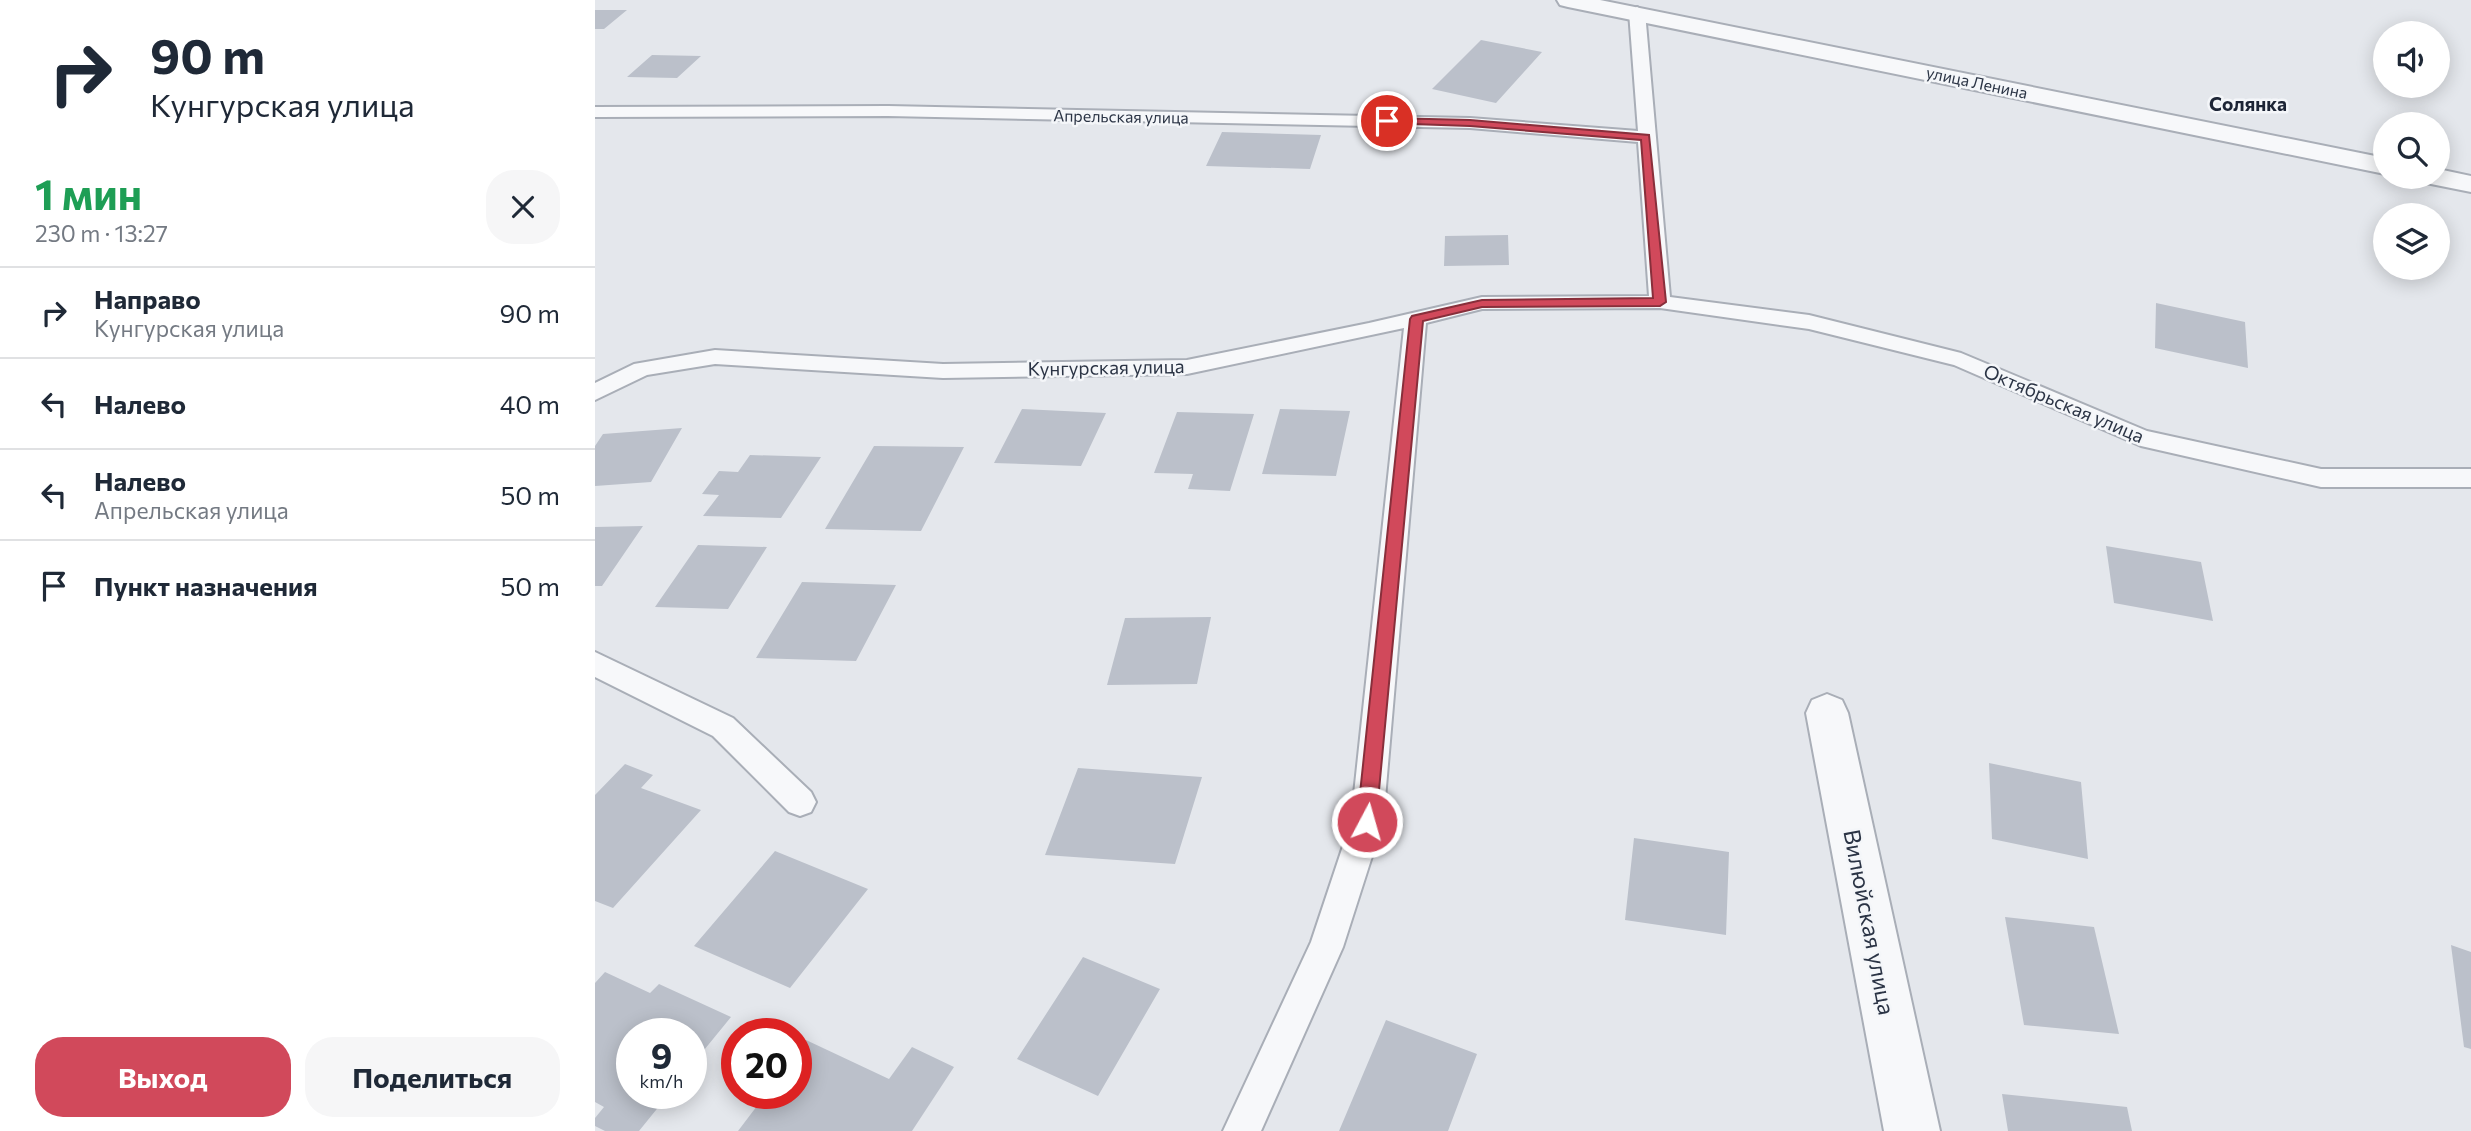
<!DOCTYPE html>
<html lang="ru">
<head>
<meta charset="utf-8">
<style>
  :root { --surface:#fff; --page:#f6f6f7; --text:#1f2937; --muted:#747a83; --line:#e0e1e3; --accent:#d1495b }
  body { margin:0; font-family:Commissioner,sans-serif; background:var(--page); color:var(--text); height:100vh; display:flex; flex-direction:column; font-size:26px; white-space:nowrap }
  * { box-sizing:border-box; margin:0 }
  p { font-size:23px; color:var(--muted) }
  .icon { flex:none; width:38px; height:38px; fill:none; stroke:currentColor; stroke-width:2; stroke-linecap:round; stroke-linejoin:round }
  .map { position:relative; flex:1; overflow:hidden }
  .details { display:flex; flex-direction:column; background:var(--surface); width:595px }
  .details>* { flex:none }
  .banner { background:#fff; color:var(--text); overflow:hidden }
  .buttons { position:absolute; left:1778px; top:21px; display:grid; gap:14px }
  .buttons a { display:grid; place-items:center; width:77px; height:77px; border-radius:50%; background:var(--surface); box-shadow:0 4px 18px #0003; font-size:35px }
  .speed { position:absolute; left:21px; top:1018px; display:flex; gap:14px; font-size:35px; font-weight:700; text-align:center }
  .speed>* { display:grid; place-content:center; width:91px; height:91px; border-radius:50%; background:var(--surface); box-shadow:0 4px 18px #0003; line-height:1 }
  .speed small { font-size:18px; font-weight:400 }
  .speed .limit { border:10px solid #d22; background:#fff; color:#111 }
  .pin { position:absolute; display:grid; place-items:center; width:60px; height:60px; color:#fff; margin:-30px; border:4px solid #fff; border-radius:50%; box-shadow:0 2px 7px #0007 }
  .me { position:absolute; width:77px; margin:-38px; rotate:6deg; stroke-linejoin:round; filter:drop-shadow(0 0 5px #0008) }
  .turn { display:flex; align-items:center; gap:24px; height:147px; padding:0 35px; font-size:32px }
  .turn .icon { width:91px; height:91px; stroke-width:2.5 }
  .turn b { display:block; font-size:49px; line-height:60px }
  .round { display:grid; place-items:center; flex:none; width:74px; height:74px; border-radius:28px; background:var(--page) }
  .head { display:flex; align-items:center; justify-content:space-between; height:119px; padding:0 35px }
  h1 { font-size:42px; font-weight:700; line-height:52px; color:#1e9e55 }
  .action { display:flex; gap:14px; margin-top:auto; padding:14px 35px }
  .action a { flex:1; height:80px; border-radius:28px; background:var(--accent); color:#fff; font-size:28px; font-weight:700; line-height:80px; text-align:center }
  .action a+a { background:var(--page); color:var(--text) }
  ul { padding:0; list-style:none }
  li { display:flex; align-items:center; gap:21px; height:91px; padding:0 35px; border-top:2px solid var(--line) }
  li div { flex:1 }
  li b { display:block; font-size:26px }
  li em { font-style:normal }
  main { display:flex; flex:1; min-height:0 }
  .map>svg:first-child { display:block }
  .building { fill:#bbc0ca }
  .lines { fill:none; stroke-linecap:round; stroke-linejoin:round }
  .service-casing { stroke:#a9aeb7; stroke-width:4 }
  .minor-casing { stroke:#a9aeb7; stroke-width:4 }
  .service { fill:#f7f8fa; fill-rule:evenodd }
  .minor { fill:#f7f8fa; fill-rule:evenodd }
  .route { fill:#d1495b; stroke:#882f3b; stroke-width:2 }
  .labels { text-anchor:middle; dominant-baseline:central; stroke-width:5; stroke-linejoin:round; paint-order:stroke }
  .far-street-label { font-size:16px; fill:#2b3445; stroke:#f4f6f9 }
  .far-quarter-label { font-size:19px; font-weight:bold; fill:#1d2536; stroke:#f4f6f9 }
  .street-label { font-size:19px; fill:#2b3445; stroke:#f4f6f9 }
  .near-street-label { font-size:23px; fill:#2b3445; stroke:#f4f6f9 }
</style>
</head>
<body>
<main>
<section class="details">
<div class="banner">
<div class="turn"><svg class="icon" aria-label="right" viewBox="0 0 24 24"><path d="M7 20v-9h11M14 6l5 5-5 5"/></svg><div><b>90 m</b>Кунгурская улица</div></div>
</div>
<div class="head"><div><h1>1 мин</h1><p>230 m · 13:27</p></div><a class="round"><svg class="icon" aria-label="close" viewBox="0 0 24 24"><path d="M6 6l12 12M18 6L6 18"/></svg></a></div>
<ul>
<li><svg class="icon" aria-label="right" viewBox="0 0 24 24"><path d="M7 20v-9h11M14 6l5 5-5 5"/></svg><div><b>Направо</b><p>Кунгурская улица</p></div><em>90 m</em></li>
<li><svg class="icon" aria-label="left" viewBox="0 0 24 24"><path d="M17 20v-9H6M10 6l-5 5 5 5"/></svg><div><b>Налево</b></div><em>40 m</em></li>
<li><svg class="icon" aria-label="left" viewBox="0 0 24 24"><path d="M17 20v-9H6M10 6l-5 5 5 5"/></svg><div><b>Налево</b><p>Апрельская улица</p></div><em>50 m</em></li>
<li><svg class="icon" aria-label="arrive" viewBox="0 0 24 24"><path d="M6 21V4h12l-3 4 3 4H6"/></svg><div><b>Пункт назначения</b></div><em>50 m</em></li>
</ul>
<div class="action"><a>Выход</a><a>Поделиться</a></div>
</section>
<div class="map">
<svg width="1876" height="1131" viewBox="0 0 1876 1131">
  <rect width="100%" height="100%" fill="#e4e7ec"/>
  <!-- building -->
  <path class="building" d="M0 10H32L9 29H0Z
    M886 40 947 52 901 103 837 89Z
    M57 55 106 56 82 78 32 77Z
    M627 132 726 135 715 169 611 166Z
    M913 235 914 265 849 266 850 236Z
    M1561 303 1650 322 1653 368 1560 348Z
    M427 409 511 413 486 466 399 463Z
    M685 409 755 411 741 476 667 474Z
    M582 412 659 414 635 491 593 489 598 474 559 473Z
    M87 428 56 482 0 486V446L8 434Z
    M279 446 369 447 326 531 230 529Z
    M155 455 226 457 186 518 108 516 124 495 107 494 124 471 143 472Z
    M48 526 7 586H0V527Z
    M103 545 172 547 133 609 60 607Z
    M1511 546 1606 562 1618 621 1519 603Z
    M207 582 301 585 261 661 161 658Z
    M616 617 602 684 512 685 530 618Z
    M1394 763 1486 782 1493 859 1397 839Z
    M30 764 58 775 46 788 106 810 18 908 0 901V795Z
    M483 768 607 777 580 864 450 855Z
    M1039 838 1134 852 1131 935 1030 920Z
    M180 851 273 889 195 988 99 946Z
    M1410 917 1499 927 1524 1034 1429 1025Z
    M1856 945 1876 952V1049L1869 1047Z
    M488 957 565 989 503 1096 422 1059Z
    M10 972 55 993 64 984 136 1017 96 1066V1034H37V1094H74L44 1131H10L0 1126V1118L9 1107 0 1102V983Z
    M791 1020 882 1054 853 1131H744Z
    M211 1040 294 1079 317 1047 359 1067 317 1131H143L171 1094H201V1054Z
    M1407 1094 1532 1107 1537 1131H1413Z"/>
  <g class="lines">
    <!-- service casing -->
    <g class="service-casing">
      <path id="service" d="M1042 7 1050 12 1075 297 1214 315 1366 353 1552 431 1726 469H1876V487H1726L1546 446 1359 365 1214 329 1065 308 887 309 831 323 788 822 748 947 666 1131H628L716 942 756 822 809 328 592 374 348 378 120 364 52 375 0 400V383L39 364 120 350 348 364 592 360 774 323 887 297 1054 296 1043 142 875 128 293 116 0 117V107L293 106 875 118 1043 131 1034 12Z
        M0 652 138 718 216 792 221 802 216 812 205 816 194 812 118 736 0 677Z"/>
    </g>
    <!-- minor casing -->
    <g class="minor-casing">
      <path id="minor" d="M962 0H1005L1790 158V174L973 7 965 5Z
        M1843 169 1876 176V192L1831 183 1828 177H1843Z
        M1232 694 1247 700 1253 713 1345 1131H1289L1211 713 1217 700Z"/>
    </g>
    <!-- service -->
    <use href="#service" class="service"/>
    <!-- minor -->
    <use href="#minor" class="minor"/>
  </g>
  <!-- route -->
  <path class="route" d="M792 118 875 120 1054 135 1071 302 1065 306 887 307 828 321 781 822 779 828 772 831 765 828 762 822 815 319 817 316 887 300 1058 298 1046 140 875 126 789 123V119Z"/>
  <g class="labels">
    <!-- far-street labels -->
    <g class="far-street-label">
      <text transform="translate(1382 82) rotate(12)">улица Ленина</text>
      <text transform="translate(526 116) rotate(1)">Апрельская улица</text>
    </g>
    <!-- far-quarter labels -->
    <g class="far-quarter-label">
      <text x="1653" y="103">Солянка</text>
    </g>
    <!-- street labels -->
    <g class="street-label">
      <text transform="translate(511 367) rotate(-1)">Кунгурская улица</text>
      <text transform="translate(1469 403) rotate(23)">Октябрьская улица</text>
    </g>
    <!-- near-street labels -->
    <g class="near-street-label">
      <text transform="translate(1275 922) rotate(79)">Вилюйская улица</text>
    </g>
  </g>
</svg>
<div class="buttons">
<a><svg class="icon" aria-label="sound" viewBox="0 0 24 24"><path d="M4 9h4l5-4v14l-5-4H4zM17 9q2 3 0 6"/></svg></a>
<a><svg class="icon" aria-label="search" viewBox="0 0 24 24"><circle cx="10" cy="10" r="6"/><path d="M15 15l6 6"/></svg></a>
<a><svg class="icon" aria-label="layers" viewBox="0 0 24 24"><path d="M12 4l9 5-9 5-9-5zM3 14l9 5 9-5"/></svg></a>
</div>
<div class="speed"><div>9<small>km/h</small></div><div class="limit">20</div></div>
<div class="pin" style="left:792px;top:121px;background:#d93025"><svg class="icon" aria-label="arrive" viewBox="0 0 24 24"><path d="M6 21V4h12l-3 4 3 4H6"/></svg></div>
<svg class="me" style="left:772px;top:822px" viewBox="-20 -20 40 40"><circle r="17" fill="#d1495b" stroke="#fff" stroke-width="3"/><path d="M0-11L8 9 0 5-8 9z" fill="#fff"/></svg>
</div>
</main>
</body>
</html>
